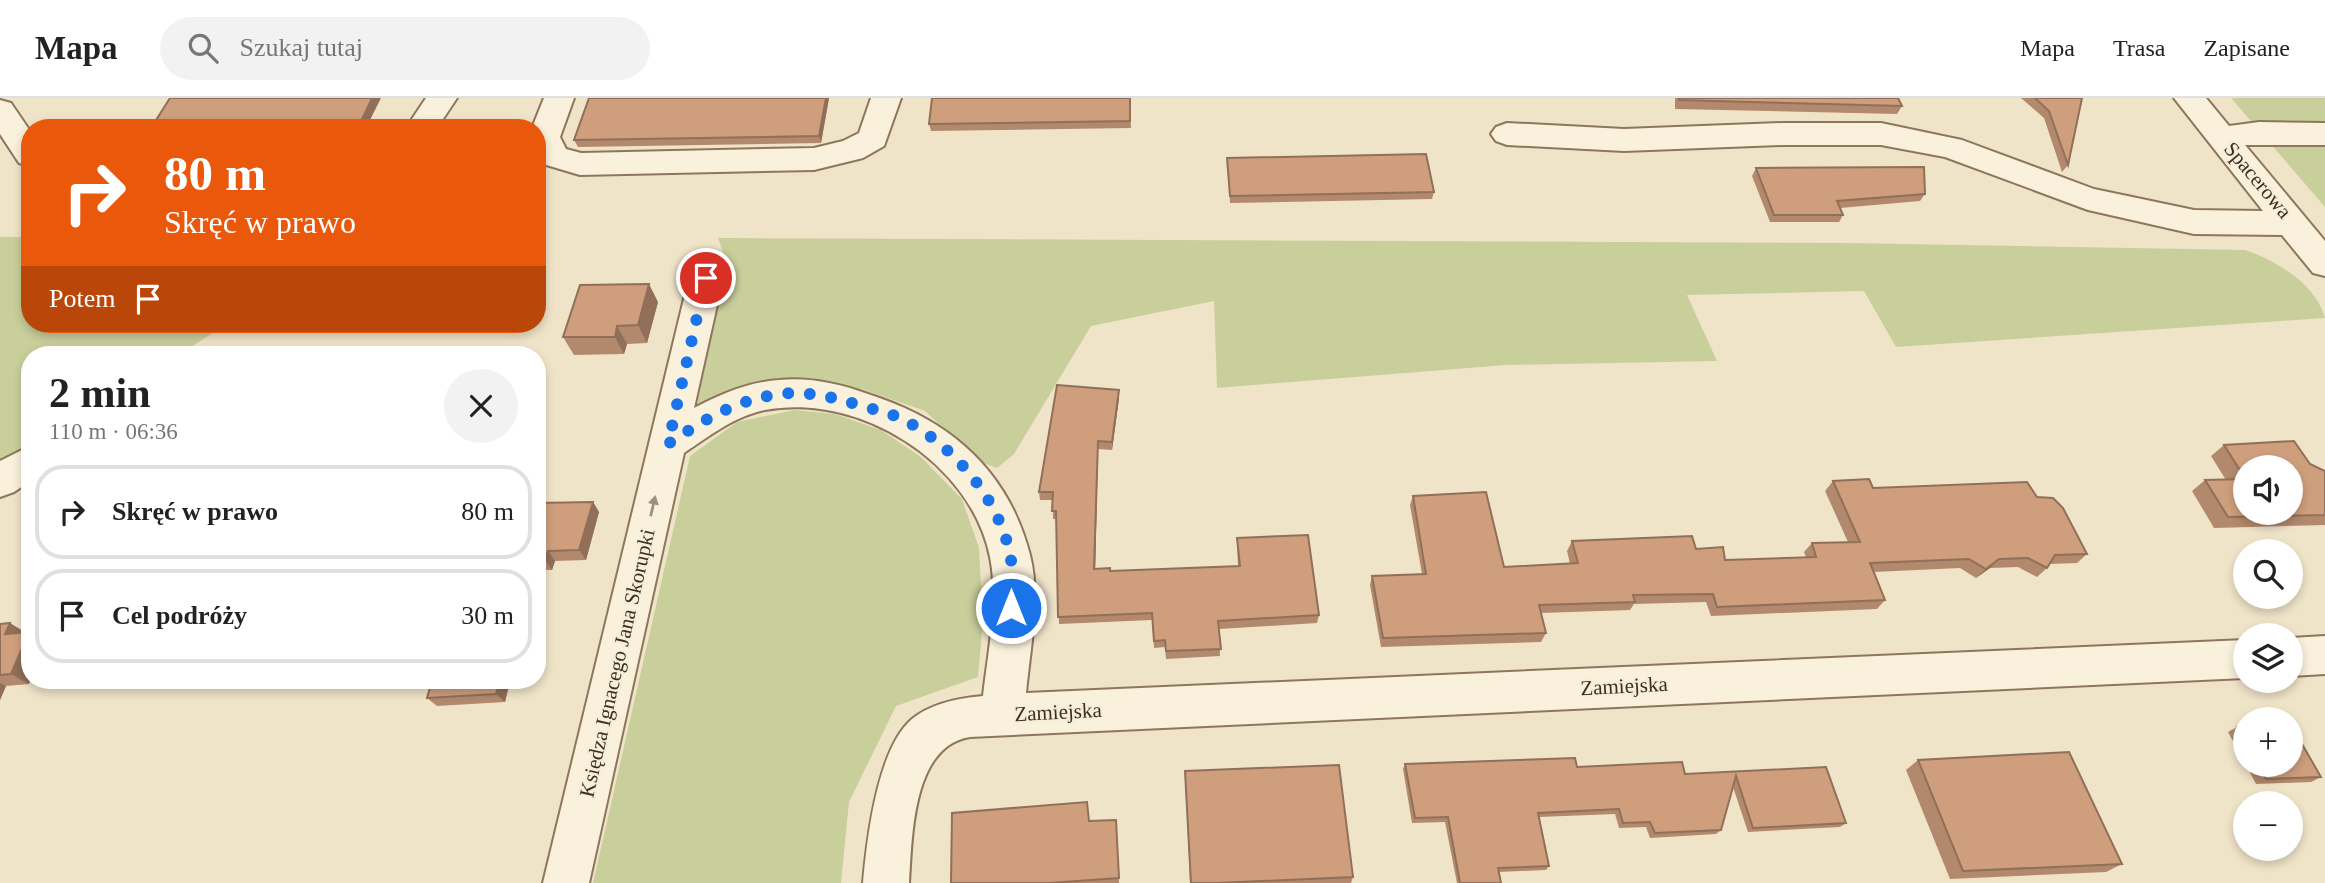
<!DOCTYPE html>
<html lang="pl">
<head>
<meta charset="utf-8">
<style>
  :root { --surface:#fff; --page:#f2f2f2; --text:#222; --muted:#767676; --line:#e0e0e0 }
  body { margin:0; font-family:"Times New Roman",serif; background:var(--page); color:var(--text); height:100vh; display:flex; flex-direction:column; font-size:26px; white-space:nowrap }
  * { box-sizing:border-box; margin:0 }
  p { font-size:23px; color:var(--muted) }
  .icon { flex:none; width:38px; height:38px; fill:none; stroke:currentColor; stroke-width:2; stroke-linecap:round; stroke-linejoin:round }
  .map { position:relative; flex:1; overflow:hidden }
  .details { position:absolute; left:21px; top:248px; width:525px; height:343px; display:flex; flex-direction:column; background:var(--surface); border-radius:28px; box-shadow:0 4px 10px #0003 }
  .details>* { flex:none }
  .banner { position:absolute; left:21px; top:21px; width:525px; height:214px; border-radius:28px; box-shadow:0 4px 10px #0003; background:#ea580c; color:#fff; overflow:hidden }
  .buttons { position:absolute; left:2233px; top:357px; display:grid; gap:14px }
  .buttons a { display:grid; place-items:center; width:70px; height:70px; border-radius:50%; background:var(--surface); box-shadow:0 4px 10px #0003; font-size:35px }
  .pin { position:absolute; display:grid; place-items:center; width:60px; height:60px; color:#fff; margin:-30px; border:4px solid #fff; border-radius:50%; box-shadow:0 2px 7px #0007 }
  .me { position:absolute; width:77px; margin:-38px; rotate:0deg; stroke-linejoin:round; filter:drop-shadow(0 0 5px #0008) }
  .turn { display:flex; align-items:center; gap:24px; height:147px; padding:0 28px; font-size:32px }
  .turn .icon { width:91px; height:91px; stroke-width:2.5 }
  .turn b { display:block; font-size:49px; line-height:60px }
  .then { display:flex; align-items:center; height:66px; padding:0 28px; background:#0003; gap:14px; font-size:26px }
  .round { display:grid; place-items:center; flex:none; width:74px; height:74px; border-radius:37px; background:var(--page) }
  .headline { display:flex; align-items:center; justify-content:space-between; height:119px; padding:0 28px }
  h1 { font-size:42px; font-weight:600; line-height:52px }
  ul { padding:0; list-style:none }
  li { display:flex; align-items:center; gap:21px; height:94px; margin:0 14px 10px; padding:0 14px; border:4px solid var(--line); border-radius:28px }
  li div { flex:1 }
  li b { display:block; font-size:26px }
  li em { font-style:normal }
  header { display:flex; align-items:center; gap:42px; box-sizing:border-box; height:98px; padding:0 35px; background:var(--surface); border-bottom:2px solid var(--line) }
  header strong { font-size:33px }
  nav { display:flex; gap:38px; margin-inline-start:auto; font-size:24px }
  .search { width:490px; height:63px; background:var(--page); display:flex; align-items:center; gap:18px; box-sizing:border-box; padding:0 24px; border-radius:38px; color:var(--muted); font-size:26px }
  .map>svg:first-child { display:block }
  .green { fill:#c9cf9b }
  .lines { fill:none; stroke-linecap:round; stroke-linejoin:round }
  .minor-casing { stroke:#8d765c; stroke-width:4 }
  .minor { fill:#faf1dc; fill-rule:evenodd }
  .wall { fill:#b2896c }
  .shaded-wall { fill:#916f58 }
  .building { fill:#cf9f7d; stroke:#916f58; stroke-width:2 }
  .oneway { fill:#9c907e }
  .route { stroke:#1a73e8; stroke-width:12; stroke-dasharray:0 21.6 }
  .labels { text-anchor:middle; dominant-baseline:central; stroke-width:5; stroke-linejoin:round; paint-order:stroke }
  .street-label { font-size:21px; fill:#3d2e20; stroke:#f7eed8 }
</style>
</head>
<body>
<header>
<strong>Mapa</strong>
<div class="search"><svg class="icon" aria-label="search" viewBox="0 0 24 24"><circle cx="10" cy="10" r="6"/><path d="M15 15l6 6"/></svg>Szukaj tutaj</div>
<nav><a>Mapa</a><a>Trasa</a><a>Zapisane</a></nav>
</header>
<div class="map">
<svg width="2325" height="785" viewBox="0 0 2325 785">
  <rect width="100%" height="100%" fill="#f0e4c8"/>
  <!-- green -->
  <path class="green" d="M2231 0H2325V109Z
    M0 139H30V226H217L214 234 179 257H30V354L0 373Z
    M718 140 1850 145 2245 152C2277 163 2315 185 2325 220L1896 249 1864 193 1687 197 1717 263 1506 267 1217 290 1214 203 1091 228 1014 356 997 370 978 363 925 313 862 291 785 281 726 295 696 310 727 165Z
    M794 312 835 316 881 332 921 359 962 401 979 450 983 523 978 579 896 608 849 704 841 785H593L690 358 737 324Z"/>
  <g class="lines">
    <!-- minor casing -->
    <g class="minor-casing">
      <path id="minor" d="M426 0H457L437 30H406Z
        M544 0H574L560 39 566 51 581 55 814 50 843 43 859 35 871 0H901L884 48 863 60 814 72 580 77 543 66 537 56V30H532Z
        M2174 0H2206L2229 28 2259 24 2325 25V47H2245L2325 143V178L2313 175 2282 137 2194 136 2088 112 1945 59 1881 47H1783L1624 53 1507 47 1496 43 1491 36 1496 29 1507 25 1624 31 1783 25H1881L1962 42 2094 91 2194 112 2263 113Z
        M0 2 11 5 30 33V68L19 65 0 36Z
        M706 167 718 171 723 180 694 310C721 296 749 284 779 282 810 279 840 286 868 296 950 322 1008 372 1030 457 1041 500 1030 551 1026 595L2245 542V580L970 639C912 648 912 739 909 785H863C867 741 877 651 912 621 932 605 959 600 983 598 988 553 999 503 990 459 971 364 859 294 765 312 735 318 709 338 684 355L589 785H543L689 180 694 171Z
        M30 348V383L14 394 0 399V363Z
        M2325 538V576L2291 578V540Z"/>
    </g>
    <!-- minor -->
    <use href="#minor" class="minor"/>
  </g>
  <!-- wall -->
  <path class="wall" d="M589 0H829L821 45 578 49 574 42Z
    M1130 0 1131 30 931 33 929 26Z
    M1675 0H1898L1902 8 1897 16 1675 11Z
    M2021 0H2082L2068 67 2062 74 2044 20Z
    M1227 60 1434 94 1432 101 1230 105Z
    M1756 70 1925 96 1920 103 1840 110 1843 117 1839 124H1770L1752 78Z
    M658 204 647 245 627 246 624 256 574 257 563 239Z
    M1119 292V300L1112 352 1098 351 1095 471 1110 473 1238 468 1237 448V440L1319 517 1317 525 1219 531 1220 558 1166 561 1165 549 1154 550 1152 522 1059 526 1056 421H1053V402H1040L1039 394Z
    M2224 347 2310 366 2325 373V427L2214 430 2192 393 2205 382H2226L2211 358Z
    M1833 383 1873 390 2037 399 2087 456 2077 465 2050 466 2047 470 2037 479 2018 469 1990 470 1976 480 1960 470 1874 474 1885 502 1877 511 1711 518 1706 504 1634 506 1630 512 1541 515 1546 535 1541 544 1381 549 1370 487 1372 478 1422 476 1410 407 1413 398 1504 469 1570 466 1567 453 1572 443 1696 451 1725 462 1806 459 1804 454 1812 445 1848 444 1825 393Z
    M593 404 599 414 586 462 555 463 552 472H537V405Z
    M0 526 29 586 6 588 0 602Z
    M510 583 505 604 437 608 427 600Z
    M2245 628V666L2228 634 2237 629Z
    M1918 662 2122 766 2106 774 1950 781 1906 672Z
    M1405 666 1577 669 1685 676 1826 669 1846 725 1840 729 1748 734 1733 689 1721 732 1716 736 1650 740 1646 729 1619 730 1615 716 1539 719 1549 768 1546 772 1499 774 1501 785H1457L1445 724 1412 725 1403 671Z
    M2246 667H2291L2321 679 2311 684 2256 686Z
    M1185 673 1353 779 1351 785H1190Z
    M1116 722 1119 785H951L1089 723Z"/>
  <!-- shaded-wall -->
  <path class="shaded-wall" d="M372 0H381L366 30H358Z
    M826 0H829L821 45 819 38Z
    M649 186 658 204 647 245 638 227Z
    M617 228 627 246 624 256 615 239Z
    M1119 292V300L1112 352V344Z
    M1098 343V351L1095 478 1094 471Z
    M593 404 599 414 586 462 579 452Z
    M548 453 555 463 552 472 545 462Z
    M1999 461 1990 470 1976 480 1986 471Z
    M10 525 28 536H5Z
    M30 535V583L29 586 11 576Z
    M499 583H510L505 604 496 596Z
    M0 585 6 588 0 602Z"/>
  <!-- building -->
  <path class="building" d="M170 0H372L358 30H151Z
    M589 0H826L819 38 574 42Z
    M932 0H1130V23L929 26Z
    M1679 0H1898L1902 8 1679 2Z
    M2035 0H2082L2068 67 2049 13Z
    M1426 56 1434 94 1230 98 1227 60Z
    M1924 69 1925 96 1837 103 1843 117H1774L1756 70Z
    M649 186 638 227 617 228 615 239H563L580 187Z
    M1057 287 1119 292 1112 344 1098 343 1094 471 1110 470V473L1240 468 1237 440 1308 437 1319 517 1218 523 1221 551 1166 553 1165 542 1154 543 1152 515 1058 519 1056 413H1052L1053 394H1039Z
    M2294 343 2310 366 2325 373V417L2228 419 2205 382 2245 381V415H2291V369H2245V380L2224 347Z
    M1869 381 1873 390 2027 384 2037 399 2053 400 2063 410 2087 456 2055 457 2047 470 2028 460 1999 461 1986 471 1969 461 1870 465 1885 502 1717 509 1713 496 1633 497 1635 504 1539 507 1546 535 1383 540 1372 478 1426 476 1413 398 1486 394 1504 469 1578 465 1572 443 1692 438 1696 451 1723 449 1725 462 1816 459 1812 445 1860 444 1833 383Z
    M593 404 579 452 548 453 545 462H537V405Z
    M10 525 5 536 29 534 11 576 0 577V526Z
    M432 583H499L496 596 427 600Z
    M2291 627 2321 679 2266 681 2258 667H2291Z
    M2245 628V644L2237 629Z
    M2069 654 2122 766 1963 773 1918 662Z
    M1575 660 1577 669 1682 664 1685 676 1826 669 1846 725 1753 730 1736 678 1721 732 1655 735 1650 724 1623 725 1619 711 1538 715 1549 768 1498 770 1501 785H1460L1448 719 1415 720 1405 666Z
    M1339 667 1353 779 1216 785H1191L1185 673Z
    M1087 704 1089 723 1116 722 1119 780 1049 785H951L952 715Z"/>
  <!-- one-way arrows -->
  <defs><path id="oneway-solid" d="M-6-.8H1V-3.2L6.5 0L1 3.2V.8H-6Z" transform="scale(1.75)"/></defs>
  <use class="oneway" href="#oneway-solid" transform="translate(653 408) rotate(-77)"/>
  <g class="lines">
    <!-- route -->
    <path class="route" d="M706 180 668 346C702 323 733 304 773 297 802 292 830 298 858 307 868 310 878 312 888 315 946 337 1001 399 1011 462 1013 477 1012 494 1011 510"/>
  </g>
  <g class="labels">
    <!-- street labels -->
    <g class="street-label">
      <text transform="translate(2258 82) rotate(50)">Spacerowa</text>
      <text transform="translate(617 565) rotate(-77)">Księdza Ignacego Jana Skorupki</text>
      <text transform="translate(1624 588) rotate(-3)">Zamiejska</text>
      <text transform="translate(1058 614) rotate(-3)">Zamiejska</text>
    </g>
  </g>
</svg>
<div class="buttons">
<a><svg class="icon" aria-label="sound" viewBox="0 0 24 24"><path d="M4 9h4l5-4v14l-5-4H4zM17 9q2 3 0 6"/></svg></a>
<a><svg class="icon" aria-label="search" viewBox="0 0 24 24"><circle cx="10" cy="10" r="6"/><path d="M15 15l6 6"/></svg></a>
<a><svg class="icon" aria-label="layers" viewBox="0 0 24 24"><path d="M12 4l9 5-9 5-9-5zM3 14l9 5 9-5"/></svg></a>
<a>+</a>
<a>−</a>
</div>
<div class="pin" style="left:706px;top:180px;background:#d93025"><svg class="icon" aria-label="arrive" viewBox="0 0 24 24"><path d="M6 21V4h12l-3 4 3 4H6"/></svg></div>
<svg class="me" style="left:1011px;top:510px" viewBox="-20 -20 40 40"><circle r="17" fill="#1a73e8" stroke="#fff" stroke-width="3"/><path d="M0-11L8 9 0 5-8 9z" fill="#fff"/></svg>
<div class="banner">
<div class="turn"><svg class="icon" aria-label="right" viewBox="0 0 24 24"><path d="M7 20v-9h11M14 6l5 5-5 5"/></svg><div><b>80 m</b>Skręć w prawo</div></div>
<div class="then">Potem<svg class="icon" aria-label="arrive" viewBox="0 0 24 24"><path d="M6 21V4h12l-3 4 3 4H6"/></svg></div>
</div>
<section class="details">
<div class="headline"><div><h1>2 min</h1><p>110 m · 06:36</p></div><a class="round"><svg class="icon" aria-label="close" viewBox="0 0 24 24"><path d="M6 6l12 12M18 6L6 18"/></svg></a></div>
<ul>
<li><svg class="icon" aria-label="right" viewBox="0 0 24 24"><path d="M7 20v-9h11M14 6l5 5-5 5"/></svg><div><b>Skręć w prawo</b></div><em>80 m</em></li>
<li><svg class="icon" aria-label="arrive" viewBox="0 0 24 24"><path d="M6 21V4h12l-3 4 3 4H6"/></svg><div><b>Cel podróży</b></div><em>30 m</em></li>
</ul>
</section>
</div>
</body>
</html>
